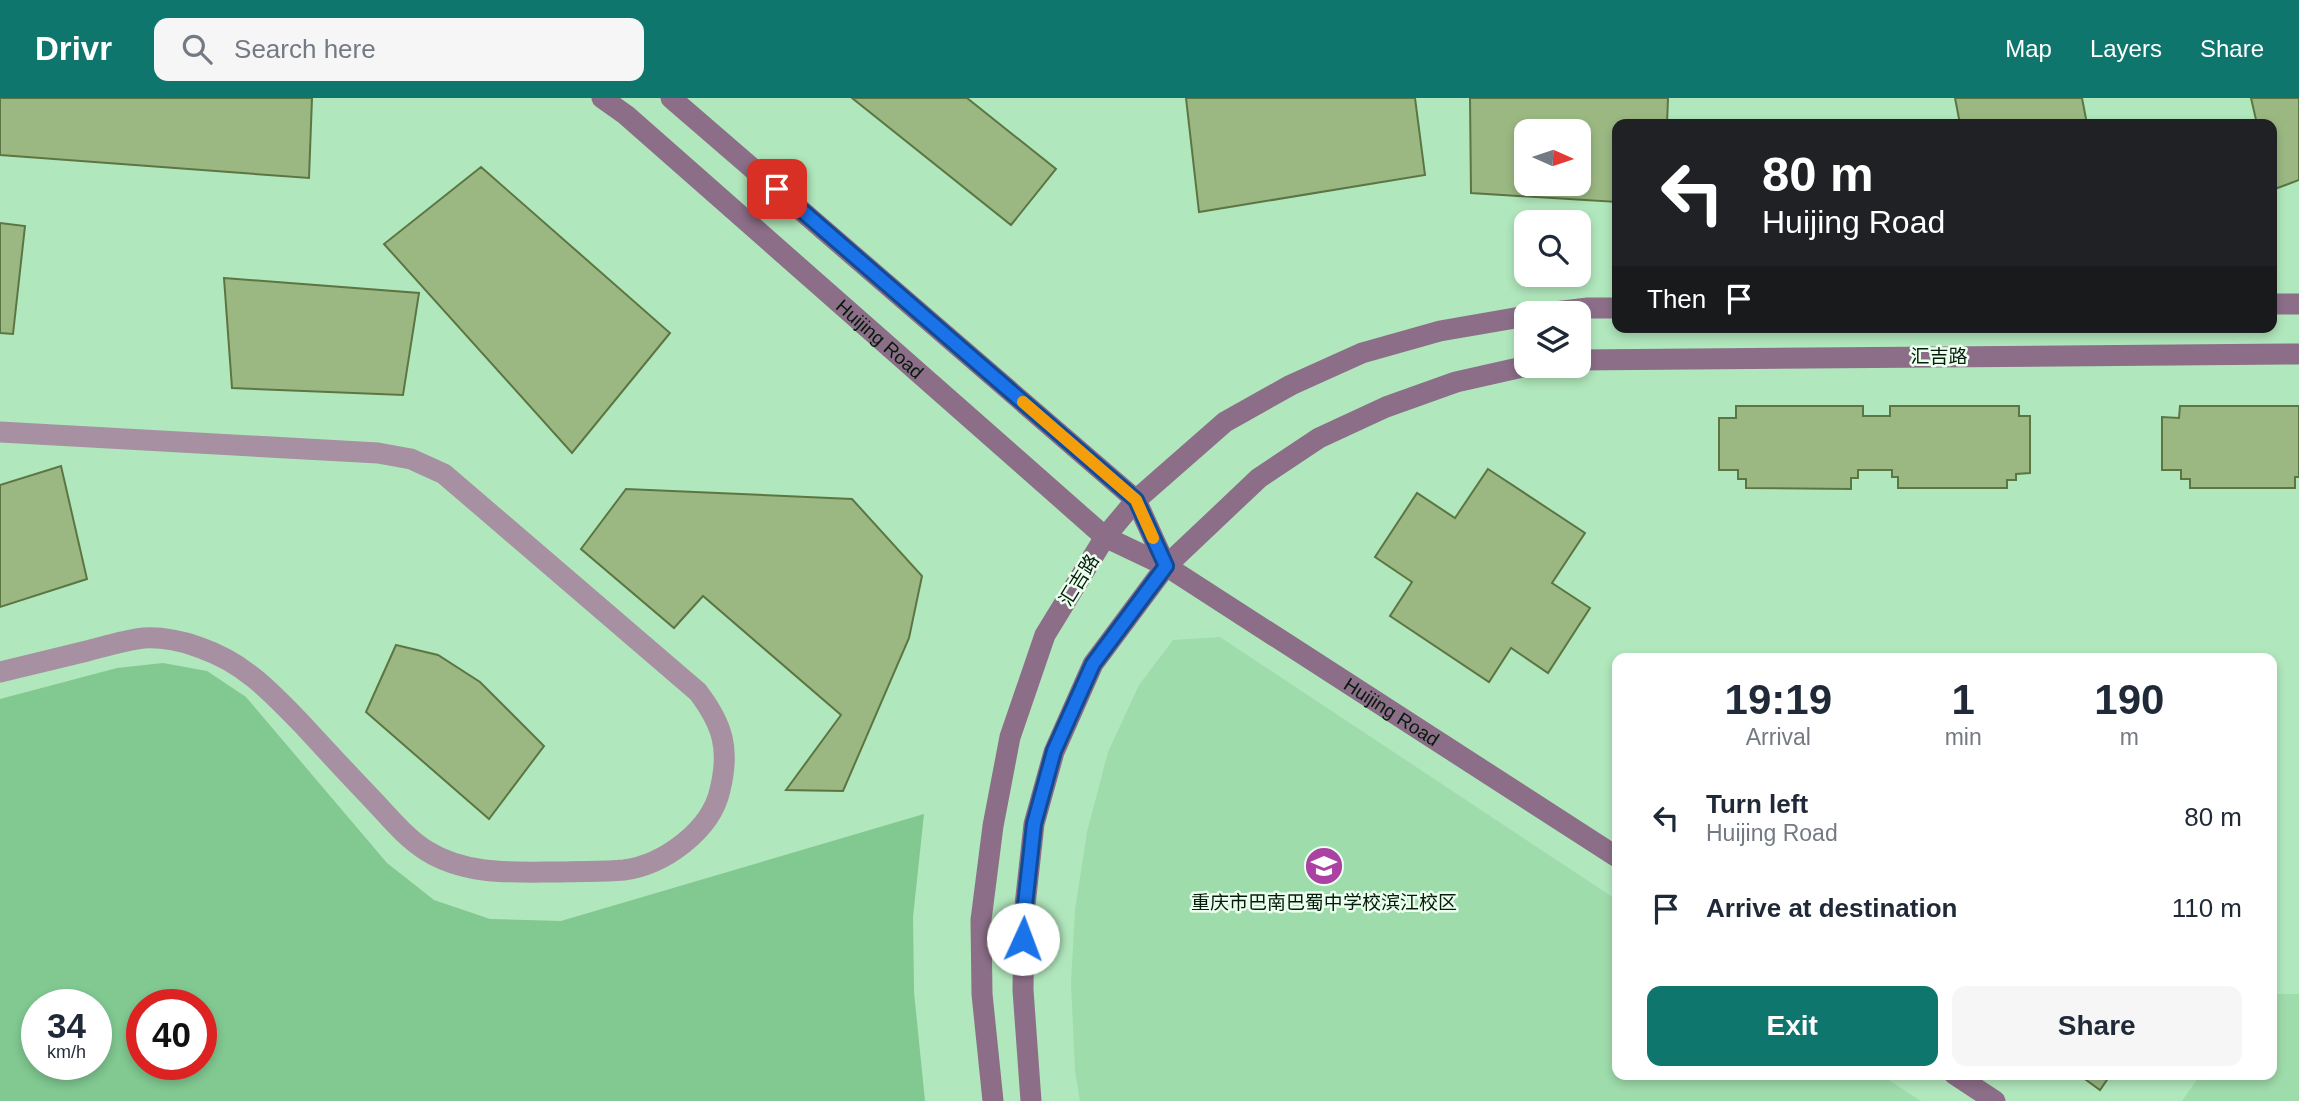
<!DOCTYPE html>
<html lang="en">
<head>
<meta charset="utf-8">
<style>
  :root { --surface:#fff; --page:#f6f6f7; --text:#1f2937; --muted:#747a83; --accent:#0f766e }
  body { margin:0; font-family:Arial,"Noto Sans SC",sans-serif; background:var(--page); color:var(--text); height:100vh; display:flex; flex-direction:column; font-size:26px; white-space:nowrap }
  * { box-sizing:border-box; margin:0 }
  p { font-size:23px; color:var(--muted) }
  .icon { flex:none; width:38px; height:38px; fill:none; stroke:currentColor; stroke-width:2; stroke-linecap:round; stroke-linejoin:round }
  .map { position:relative; flex:1; overflow:hidden }
  .side { position:absolute; left:1612px; top:555px; width:665px; height:427px; display:flex; flex-direction:column; background:var(--surface); border-radius:14px; box-shadow:0 4px 10px #0003 }
  .side>* { flex:none }
  .top-card { position:absolute; left:1612px; top:21px; width:665px; height:214px; border-radius:14px; box-shadow:0 4px 10px #0003; background:#202124; color:#fff; overflow:hidden }
  .needle { width:46px; rotate:93deg }
  .fabs { position:absolute; left:1514px; top:21px; display:grid; gap:14px }
  .fabs a { display:grid; place-items:center; width:77px; height:77px; border-radius:14px; background:var(--surface); box-shadow:0 4px 10px #0003; font-size:35px }
  .speed { position:absolute; left:21px; top:891px; display:flex; gap:14px; font-size:35px; font-weight:700; text-align:center }
  .speed>* { display:grid; place-content:center; width:91px; height:91px; border-radius:50%; background:var(--surface); box-shadow:0 4px 10px #0003; line-height:1 }
  .speed small { font-size:18px; font-weight:400 }
  .speed .limit { border:10px solid #d22; background:#fff; color:#111 }
  .pin { position:absolute; display:grid; place-items:center; width:60px; height:60px; color:#fff; margin:-30px; border-radius:14px; box-shadow:0 4px 10px #0006 }
  .me { position:absolute; width:77px; margin:-38px; rotate:2deg; stroke-linejoin:round; filter:drop-shadow(0 0 5px #0008) }
  .turn { display:flex; align-items:center; gap:24px; height:147px; padding:0 35px; font-size:32px }
  .turn .icon { width:91px; height:91px; stroke-width:2.5 }
  .turn b { display:block; font-size:49px; line-height:60px }
  .then { display:flex; align-items:center; height:66px; padding:0 35px; background:#0003; gap:14px; font-size:26px }
  .eta { display:flex; justify-content:space-evenly; align-items:center; height:119px; text-align:center }
  .eta b { font-size:42px; font-weight:700; line-height:49px }
  .action { display:flex; gap:14px; margin-top:auto; padding:14px 35px }
  .action a { flex:1; height:80px; border-radius:14px; background:var(--accent); color:#fff; font-size:28px; font-weight:700; line-height:80px; text-align:center }
  .action a+a { background:var(--page); color:var(--text) }
  ul { padding:0; list-style:none }
  li { display:flex; align-items:center; gap:21px; height:91px; padding:0 35px }
  li div { flex:1 }
  li b { display:block; font-size:26px }
  li em { font-style:normal }
  header { display:flex; align-items:center; gap:42px; box-sizing:border-box; height:98px; padding:0 35px; background:var(--accent); color:#fff }
  header strong { font-size:33px }
  nav { display:flex; gap:38px; margin-inline-start:auto; font-size:24px }
  .search { width:490px; height:63px; background:var(--page); display:flex; align-items:center; gap:18px; box-sizing:border-box; padding:0 24px; border-radius:14px; color:var(--muted); font-size:26px }
  .map>svg:first-child { display:block }
  .built { fill:#9fdcac }
  .green { fill:#81c891; fill-rule:evenodd }
  .building { fill:#9bb882; stroke:#5c7643; stroke-width:2; fill-rule:evenodd }
  .lines { fill:none; stroke-linecap:round; stroke-linejoin:round }
  .street { stroke:#a690a2; stroke-width:21 }
  .secondary { stroke:#8c6e88; stroke-width:21 }
  .route-casing { stroke:#114b97; stroke-width:18 }
  .route { stroke:#1a73e8; stroke-width:12 }
  .slow { stroke:#f59e0b; stroke-width:12 }
  .labels { text-anchor:middle; dominant-baseline:central; stroke-width:5; stroke-linejoin:round; paint-order:stroke }
  .street-label { font-size:19px; fill:#071b0c; stroke:#eaffed }
  .poi-label { font-size:19px; fill:#071b0c; stroke:#eaffed }
</style>
</head>
<body>
<header>
<strong>Drivr</strong>
<div class="search"><svg class="icon" aria-label="search" viewBox="0 0 24 24"><circle cx="10" cy="10" r="6"/><path d="M15 15l6 6"/></svg>Search here</div>
<nav><a>Map</a><a>Layers</a><a>Share</a></nav>
</header>
<div class="map">
<svg width="2299" height="1003" viewBox="0 0 2299 1003">
  <rect width="100%" height="100%" fill="#b1e7bc"/>
  <!-- built -->
  <path class="built" d="M1220 539 1617 802V976L1881 977 1921 1003H1080L1075 973 1071 885 1075 812 1087 734 1108 654 1139 587 1173 542Z
    M2272 896H2299V1003H2182L2200 977 2272 976Z"/>
  <!-- green -->
  <path class="green" d="M163 565 207 573 246 599 387 765 434 802 490 821 561 823 924 716 913 819 914 894 925 1003H0V601L117 570ZM37 906H96V966H37ZM142 906H201V966H142Z"/>
  <!-- building -->
  <path class="building" d="M0 0H312L309 80 0 57Z
    M852 0H967L1056 71 1011 127Z
    M1186 0H1415L1425 77 1199 114Z
    M1470 0H1668L1667 26H1617V104L1471 95ZM1526 33H1578V86H1526Z
    M1955 0H2082L2087 26H1960Z
    M2251 0H2299V82L2272 92V26H2257Z
    M481 69 670 235 572 355 384 146Z
    M0 125 25 128 13 236 0 235Z
    M224 180 419 195 403 297 232 290Z
    M1736 308H1863V318H1890V308H2019V318H2030V375L2016 376V382H2007V390H1898V379H1892V372H1858V380H1851V391L1746 390V381H1738V372H1719V320H1736Z
    M2180 308H2299V379H2295V390H2190V381H2181V372H2162V319L2179 320Z
    M61 368 87 481 0 509V387Z
    M1488 371 1585 435 1552 485 1590 510 1548 575 1511 550 1489 584 1390 518 1412 484 1375 459 1417 395 1455 420Z
    M626 391 852 401 922 478 909 540 843 693 786 692 841 617 703 498 674 530 581 451Z
    M396 547 438 557 480 584 544 648 489 721 366 614Z
    M2078 976H2111L2100 992Z"/>
  <g class="lines">
    <!-- street -->
    <path class="street" d="M0 334 378 355 411 361 444 376 698 594C723 627 730 651 720 692 711 733 663 767 624 772 603 774 582 773 560 774 516 774 467 778 427 753 406 740 390 720 373 702 349 677 325 651 301 625 270 593 244 565 201 550 184 543 162 539 144 540 125 542 106 548 87 553 58 560 29 567 0 574"/>
    <!-- secondary -->
    <g class="secondary">
      <path id="s1" d="M602 0 626 17 1105 439 1166 468 1617 759"/>
      <path d="M671 0 1136 402 1166 468"/>
      <path d="M2272 206H2299"/>
      <path d="M1546 215 1588 210H1617"/>
      <path d="M1578 262 2299 256"/>
      <path d="M1954 976 1995 1003"/>
      <path d="M993 1003 982 896 981 822 993 728 1010 639 1045 537 1105 439 1136 402 1225 324 1291 287 1362 255 1440 233 1526 218"/>
      <path d="M1031 1003 1023 892 1024 816 1034 726 1054 654 1093 566 1166 468 1259 380 1319 340 1386 309 1456 284 1527 268"/>
    </g>
  </g>
  <g class="lines">
    <!-- route casing -->
    <g class="route-casing">
      <path id="route" d="M777 91 1136 402 1166 468 1093 566 1054 653 1034 726 1024 816 1023 841"/>
    </g>
    <!-- route -->
    <use href="#route" class="route"/>
    <!-- slow -->
    <path class="slow" d="M1023 304 1136 402 1153 440"/>
  </g>
  <!-- icons -->
  <defs>
    <g id="school-disc" transform="scale(2.0125)"><circle r="9.5" fill="#ab42a3" stroke="#eaffed"/><path d="M0-5L7-2L0 1L-7-2ZM-4 1L0 2.5L4 1V4Q0 6-4 4Z" fill="#fff"/></g>
  </defs>
  <g fill-rule="evenodd">
    <use href="#school-disc" x="1324" y="768"/>
  </g>
  <g class="labels">
    <!-- street labels -->
    <g class="street-label">
      <text stroke="none"><textPath href="#s1" startOffset="368">Huijing Road</textPath></text>
      <text x="1939" y="258">汇吉路</text>
      <text transform="translate(1079 482) rotate(-58)">汇吉路</text>
      <text stroke="none"><textPath href="#s1" startOffset="1004">Huijing Road</textPath></text>
    </g>
    <!-- poi labels -->
    <g class="poi-label">
      <text x="1324" y="804">重庆市巴南巴蜀中学校滨江校区</text>
    </g>
  </g>
</svg>
<div class="fabs">
<a><svg class="needle" viewBox="-14 -14 28 28"><path d="M0-13l5 13h-10z" fill="#e53935"/><path d="M0 13l5-13h-10z" fill="#747a83"/></svg></a>
<a><svg class="icon" aria-label="search" viewBox="0 0 24 24"><circle cx="10" cy="10" r="6"/><path d="M15 15l6 6"/></svg></a>
<a><svg class="icon" aria-label="layers" viewBox="0 0 24 24"><path d="M12 4l9 5-9 5-9-5zM3 14l9 5 9-5"/></svg></a>
</div>
<div class="speed"><div>34<small>km/h</small></div><div class="limit">40</div></div>
<div class="pin" style="left:777px;top:91px;background:#d93025"><svg class="icon" aria-label="arrive" viewBox="0 0 24 24"><path d="M6 21V4h12l-3 4 3 4H6"/></svg></div>
<svg class="me" style="left:1023px;top:841px" viewBox="-20 -20 40 40"><circle r="19" fill="#fff"/><path d="M0-13L10 11 0 6-10 11z" fill="#1a73e8"/></svg>
<div class="top-card">
<div class="turn"><svg class="icon" aria-label="left" viewBox="0 0 24 24"><path d="M17 20v-9H6M10 6l-5 5 5 5"/></svg><div><b>80 m</b>Huijing Road</div></div>
<div class="then">Then<svg class="icon" aria-label="arrive" viewBox="0 0 24 24"><path d="M6 21V4h12l-3 4 3 4H6"/></svg></div>
</div>
<section class="side">
<div class="eta">
<div><b>19:19</b><p>Arrival</p></div>
<div><b>1</b><p>min</p></div>
<div><b>190</b><p>m</p></div>
</div>
<ul>
<li><svg class="icon" aria-label="left" viewBox="0 0 24 24"><path d="M17 20v-9H6M10 6l-5 5 5 5"/></svg><div><b>Turn left</b><p>Huijing Road</p></div><em>80 m</em></li>
<li><svg class="icon" aria-label="arrive" viewBox="0 0 24 24"><path d="M6 21V4h12l-3 4 3 4H6"/></svg><div><b>Arrive at destination</b></div><em>110 m</em></li>
</ul>
<div class="action"><a>Exit</a><a>Share</a></div>
</section>
</div>
</body>
</html>
